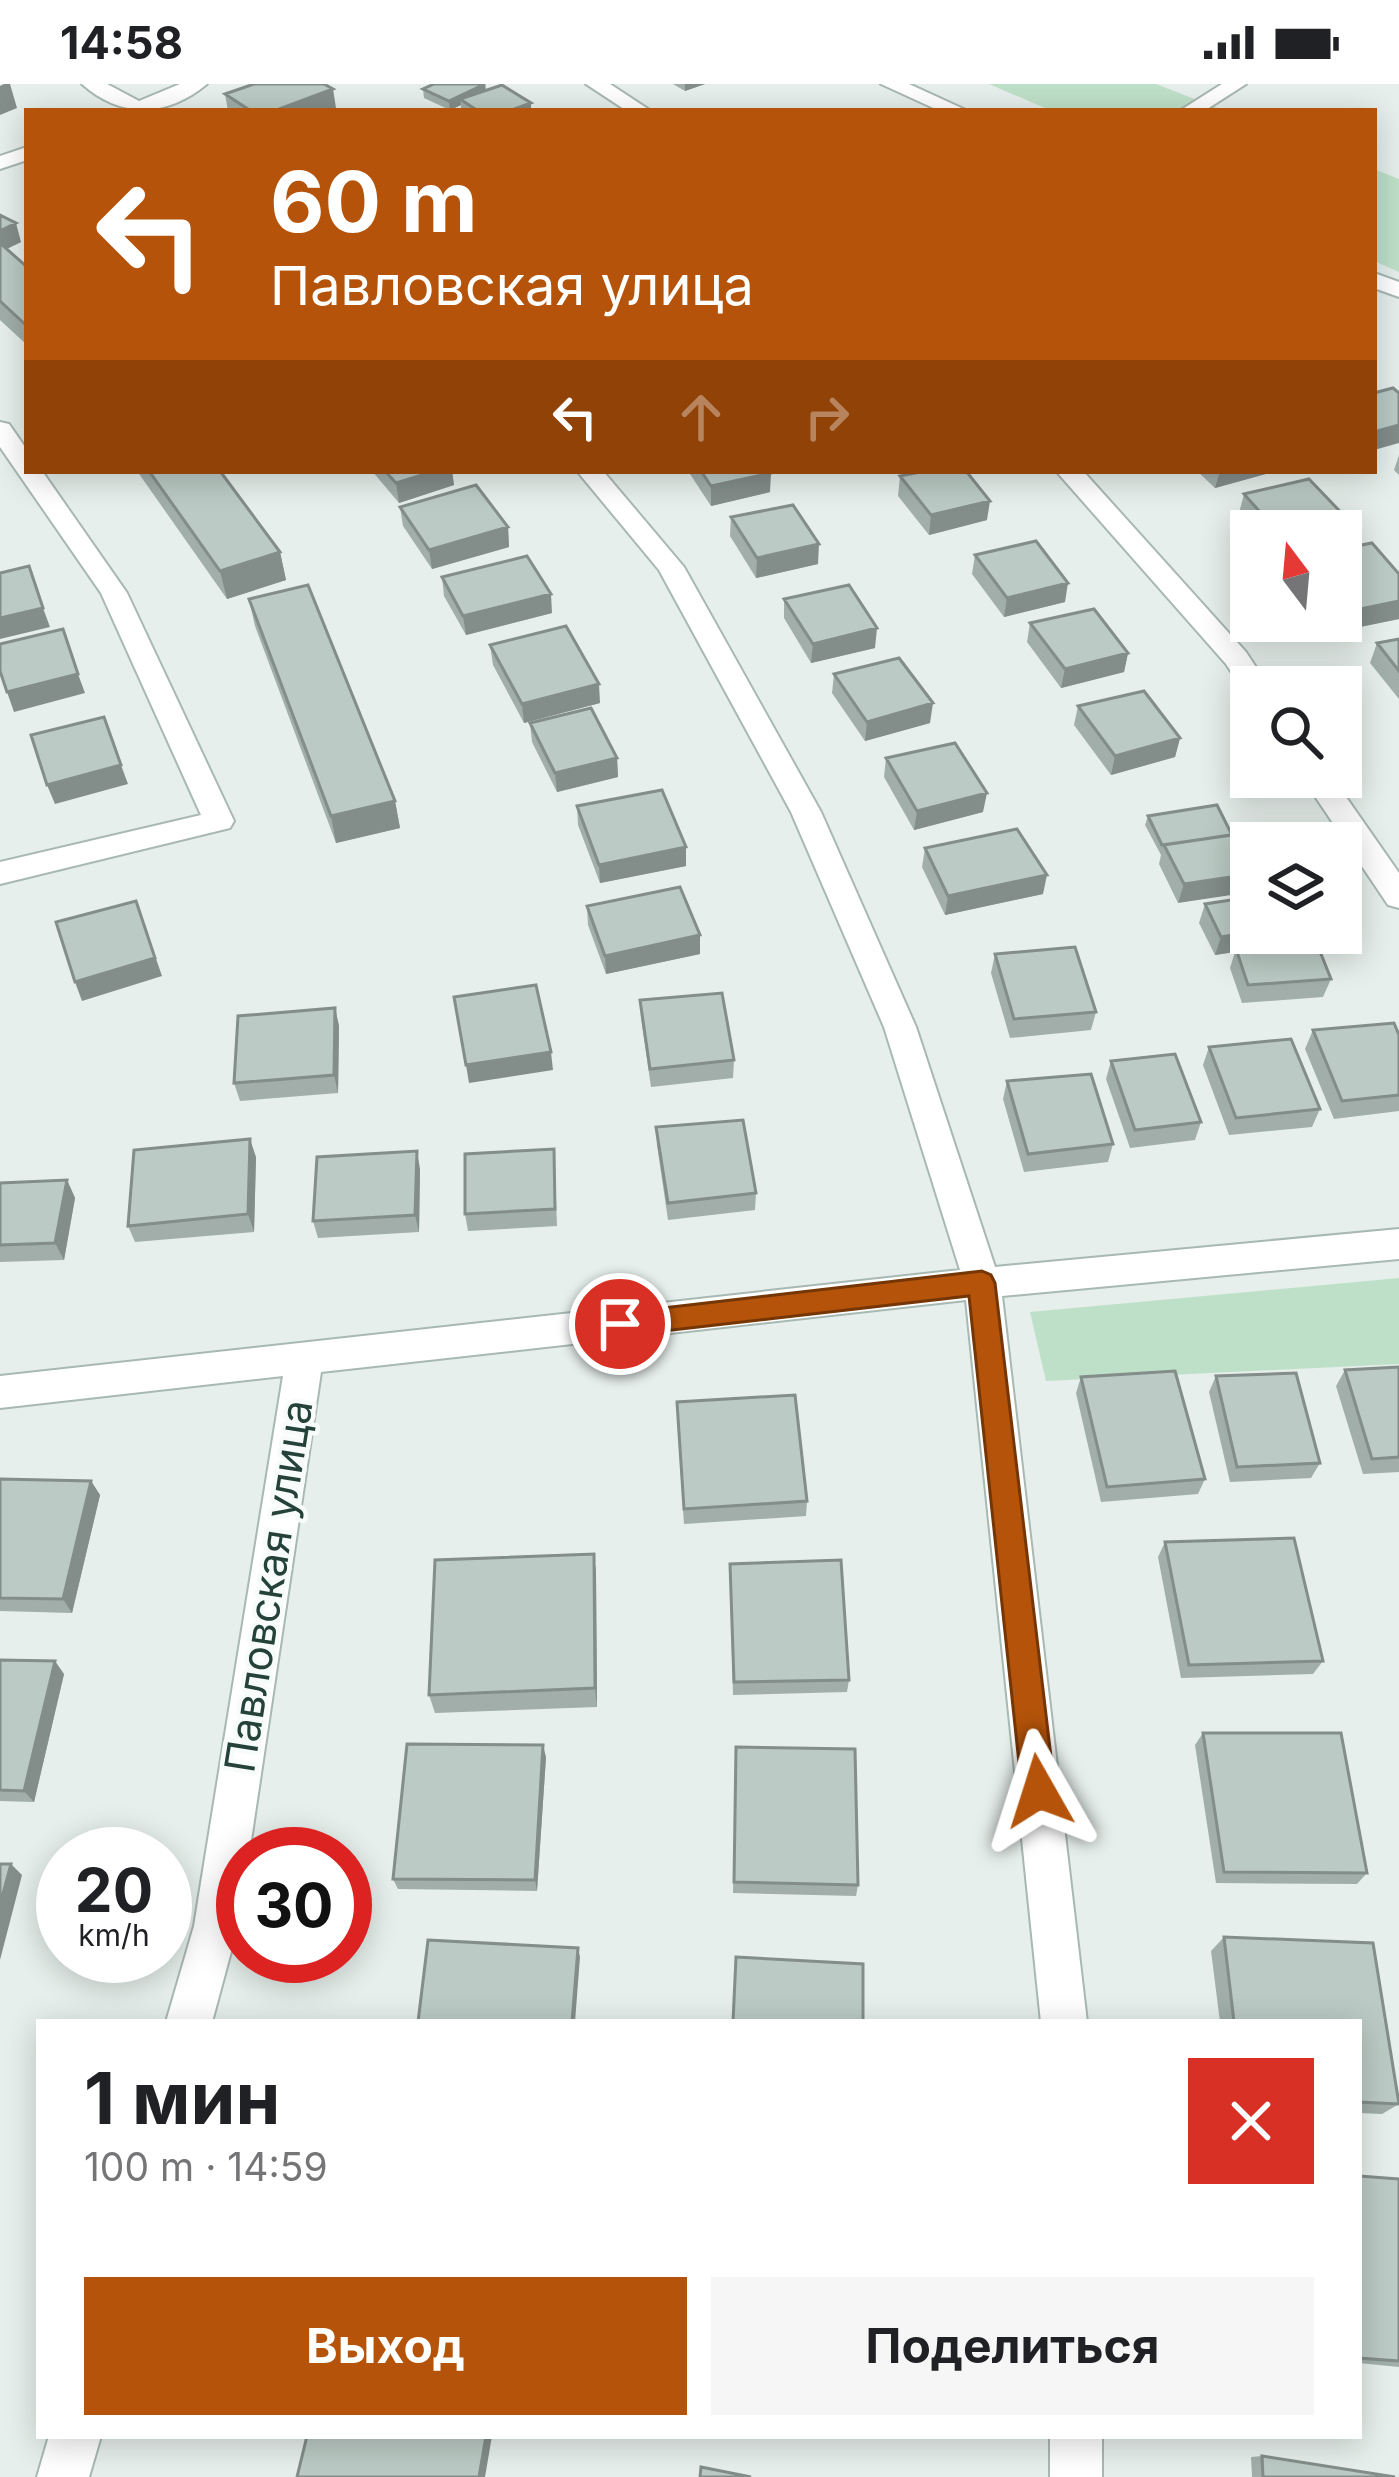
<!DOCTYPE html>
<html lang="ru">
<head>
<meta charset="utf-8">
<style>
  :root { --surface:#fff; --page:#f6f6f6; --text:#202124; --muted:#757577; --accent:#b45309 }
  body { margin:0; font-family:Inter,sans-serif; background:var(--page); color:var(--text); height:100vh; display:flex; flex-direction:column; font-size:45px; white-space:nowrap }
  * { box-sizing:border-box; margin:0 }
  p { font-size:39px; color:var(--muted) }
  .icon { flex:none; width:66px; height:66px; fill:none; stroke:currentColor; stroke-width:2; stroke-linecap:round; stroke-linejoin:round }
  .map { position:relative; flex:1; overflow:hidden }
  .details { position:absolute; left:36px; top:1935px; width:1326px; height:420px; display:flex; flex-direction:column; background:var(--surface); border-radius:0px; box-shadow:0 6px 30px #0003 }
  .details>* { flex:none }
  .top-card { position:absolute; left:24px; top:24px; width:1353px; height:366px; border-radius:0px; box-shadow:0 6px 30px #0003; background:#b45309; color:#fff; overflow:hidden }
  .needle { width:78px; rotate:344deg }
  .fabs { position:absolute; left:1230px; top:426px; display:grid; gap:24px }
  .fabs a { display:grid; place-items:center; width:132px; height:132px; border-radius:0px; background:var(--surface); box-shadow:0 6px 30px #0003; font-size:60px }
  .speed { position:absolute; left:36px; top:1743px; display:flex; gap:24px; font-size:60px; font-weight:700; text-align:center }
  .speed>* { display:grid; place-content:center; width:156px; height:156px; border-radius:50%; background:var(--surface); box-shadow:0 6px 30px #0003; line-height:1 }
  .speed small { font-size:30px; font-weight:400 }
  .speed .limit { border:18px solid #d22; background:#fff; color:#111 }
  .pin { position:absolute; display:grid; place-items:center; width:102px; height:102px; color:#fff; margin:-51px; border:6px solid #fff; border-radius:50%; box-shadow:0 3px 12px #0007 }
  .me { position:absolute; width:132px; margin:-66px; rotate:354deg; stroke-linejoin:round; filter:drop-shadow(0 0 9px #0008) }
  .turn { display:flex; align-items:center; gap:42px; height:252px; padding:0 48px; font-size:54px }
  .turn .icon { width:156px; height:156px; stroke-width:2.5 }
  .turn b { display:block; font-size:84px; line-height:102px }
  .lanes { display:flex; align-items:center; height:114px; padding:0 48px; background:#0003; justify-content:center; gap:60px; direction:ltr }
  .lanes .off { opacity:.35 }
  .round { display:grid; place-items:center; flex:none; width:126px; height:126px; border-radius:0px; background:var(--page) }
  .head { display:flex; align-items:center; justify-content:space-between; height:204px; padding:0 48px }
  h1 { font-size:72px; font-weight:700; line-height:90px }
  .action { display:flex; gap:24px; margin-top:auto; padding:24px 48px }
  .action a { flex:1; height:138px; border-radius:0px; background:var(--accent); color:#fff; font-size:48px; font-weight:700; line-height:138px; text-align:center }
  .action a+a { background:var(--page); color:var(--text) }
  .status { display:flex; justify-content:space-between; align-items:center; height:84px; padding:0 60px; background:var(--surface); direction:ltr }
  .status svg { height:33px; fill:currentColor }
  .map>svg:first-child { display:block }
  .green { fill:#bfe0c8 }
  .lines { fill:none; stroke-linecap:round; stroke-linejoin:round }
  .street-casing { stroke:#a8b8b2; stroke-width:4 }
  .street { fill:#fff; fill-rule:evenodd }
  .wall { fill:#a1aea9 }
  .shaded-wall { fill:#838d89 }
  .building { fill:#bbcac4; stroke:#838d89; stroke-width:3 }
  .route { fill:#b45309; stroke:#753606; stroke-width:3 }
  .labels { text-anchor:middle; dominant-baseline:central; stroke-width:9; stroke-linejoin:round; paint-order:stroke }
  .street-label { font-size:42px; fill:#24423a; stroke:#f7fbf9 }
</style>
</head>
<body>
<div class="status"><b>14:58</b><svg viewBox="0 0 49 12"><path d="M0 12V9h3v3zM5 12V6h3v6zM10 12V3h3v9zM15 12V0h3v12zM26 1h20v11H26zM47 4h2v5h-2z"/></svg></div>
<div class="map">
<svg width="1399" height="2393" viewBox="0 0 1399 2393">
  <rect width="100%" height="100%" fill="#e6efeb"/>
  <!-- green -->
  <path class="green" d="M989 0H1156L1225 27H1052Z
    M1374 85 1399 95V188L1374 177Z
    M1399 1194V1280L1046 1297 1030 1228Z"/>
  <g class="lines">
    <!-- street casing -->
    <g class="street-casing">
      <path id="street" d="M82 0H107L139 17 180 0H207C166 34 120 34 82 0Z
        M586 0H610L651 27H627Z
        M881 0H909L968 27H940Z
        M1222 0H1246L1204 27 1181 26Z
        M27 63V76L0 85V72Z
        M1374 189 1399 198V213L1374 204Z
        M0 338 9 340 27 366V387H42L127 509 234 737 230 744 0 800V778L201 731 101 509 0 363Z
        M577 387H603L684 483 821 728 916 943 995 1183 1399 1145V1175L1002 1212 1087 1938H1041L966 1216 321 1288 249 1770H243L238 1842 212 1938H166L194 1842 283 1292 0 1324V1292L960 1186 884 943 791 728 659 486Z
        M1056 387H1083L1246 568 1269 603H1251V611L1245 609 1226 580Z
        M1302 693H1332L1399 789V824L1388 821Z
        M49 2352H101L89 2393H37Z
        M1050 2352H1102V2393H1050Z"/>
    </g>
    <!-- street -->
    <use href="#street" class="street"/>
  </g>
  <!-- wall -->
  <path class="wall" d="M485 0 486 6 531 19V27H461V21L450 26 424 14 423 5Z
    M673 0H705L685 7Z
    M225 10 336 24 327 27H228Z
    M0 131 21 158 7 165 27 183V261L0 236Z
    M1399 371V391L1394 386Z
    M137 387H220L280 468 286 496 227 515Z
    M372 387H452L454 401 399 419Z
    M688 387H770V408L711 422Z
    M1197 387H1277L1215 404Z
    M900 392 987 436 929 451 898 412Z
    M1244 410 1353 441 1347 460 1341 447H1255L1239 429Z
    M400 423 508 443 509 463 432 485 403 442Z
    M731 433 818 480 756 494 730 452Z
    M1341 465 1399 490V535L1340 547 1332 537H1341Z
    M975 471 1065 518 1004 533 972 490Z
    M442 493 552 529 466 551 444 512Z
    M249 515 395 717 400 744 336 759 255 542Z
    M784 515 875 564 811 579 784 534Z
    M1030 539 1128 569 1124 588 1061 604 1027 558Z
    M1399 555V615L1370 579 1377 559Z
    M490 561 600 619 524 639 493 581Z
    M834 590 930 639 865 657 832 609Z
    M1078 622 1180 654 1175 673 1111 691 1074 641Z
    M530 639 617 674 618 693 557 708 532 658Z
    M886 674 983 728 914 746 884 693Z
    M1217 721 1178 819 1159 780 1161 771 1145 741 1148 732Z
    M577 722 686 782 600 799 578 741Z
    M925 764 1043 810 945 831 922 783Z
    M1205 820 1292 859 1264 863 1331 895 1323 913 1242 919 1230 884 1235 868 1215 871 1199 839Z
    M587 822 700 870 606 890 588 841Z
    M995 870 1096 928 1091 946 1010 954 991 889Z
    M640 916 734 976 733 994 651 1003 641 934Z
    M335 924 339 942 338 1009 240 1017 234 999Z
    M1313 946 1399 951V1027L1334 1035 1305 965Z
    M1209 963 1320 1025 1312 1043 1229 1051 1203 981Z
    M1111 977 1201 1038 1195 1056 1130 1064 1106 995Z
    M1007 997 1113 1060 1108 1078 1024 1088 1003 1015Z
    M656 1043 756 1109 755 1126 668 1136 657 1061Z
    M554 1065 557 1142 468 1147 465 1130Z
    M256 1073 254 1148 135 1158 128 1142Z
    M420 1085 419 1148 318 1154 313 1137Z
    M67 1096 75 1114 64 1176 0 1178V1099Z
    M1399 1283V1388L1363 1390 1336 1302 1345 1286Z
    M1216 1292 1320 1379 1311 1394 1230 1398 1209 1308Z
    M1081 1293 1205 1395 1198 1410 1101 1418 1076 1309Z
    M677 1334 807 1417 806 1432 684 1440Z
    M0 1395 91 1397 100 1411 72 1529 0 1527Z
    M1165 1458 1323 1577 1313 1590 1181 1594 1158 1473Z
    M594 1470 596 1490 597 1623 435 1629 429 1611Z
    M730 1494 849 1596 847 1608 733 1611Z
    M0 1576 64 1590 34 1718 0 1717Z
    M1203 1649 1367 1789 1357 1800 1216 1799 1195 1661Z
    M736 1663 858 1801 856 1812 733 1809Z
    M546 1673 537 1807 398 1805 393 1795Z
    M1224 1853 1373 1859 1399 2020 1382 2030 1359 2029V1938H1220L1211 1867Z
    M1359 2092 1399 2095V2283L1359 2279Z
    M1262 2372 1395 2393H1252L1251 2373Z"/>
  <!-- shaded-wall -->
  <path class="shaded-wall" d="M4 0H10L17 24 0 31V2Z
    M485 0 486 10 460 15 461 21 450 26 449 17Z
    M685 0H705L685 7Z
    M333 5 336 24 327 27H274Z
    M531 19V27H509Z
    M16 139 21 158 0 168V147Z
    M1399 341V359L1374 366V348Z
    M435 387H452L454 401 399 419 396 399Z
    M1220 387H1277L1215 404Z
    M771 389 770 408 711 422V402Z
    M990 417 987 436 929 451 931 431Z
    M1353 441 1347 460 1341 462V447H1327Z
    M508 443 509 463 432 485 429 466Z
    M819 460 818 480 756 494 757 474Z
    M280 468 286 496 227 515 220 487Z
    M1068 499 1065 518 1004 533 1007 514Z
    M551 510 552 529 466 551 463 532Z
    M1399 517V535L1340 547 1346 528Z
    M43 524 50 543 0 555V534Z
    M877 544 875 564 811 579 813 560Z
    M1128 569 1124 588 1061 604 1065 585Z
    M78 590 85 609 14 628 7 608Z
    M599 600 600 619 524 639 522 620Z
    M933 619 930 639 865 657 867 638Z
    M1180 654 1175 673 1111 691 1115 672Z
    M617 674 618 693 557 708 555 689Z
    M121 681 128 700 55 720 47 701Z
    M987 709 983 728 914 746 917 727Z
    M395 717 400 744 336 759 331 732Z
    M686 763V782L600 799 599 781Z
    M1251 790V808L1178 819 1184 800Z
    M1047 791 1043 810 945 831 948 812Z
    M136 817 162 892 82 917 75 898Z
    M1251 848V849H1296L1292 859 1215 871 1221 853Z
    M700 851V870L606 890 605 872Z
    M335 924 339 942 338 1009 334 991Z
    M551 968 553 986 469 999 466 981Z
    M250 1055 256 1073 254 1148 248 1130Z
    M417 1067 420 1085 419 1148 415 1131Z
    M67 1096 75 1114 64 1176 55 1159Z
    M91 1397 100 1411 72 1529 63 1515Z
    M594 1470 596 1490 597 1623 595 1604Z
    M55 1577 64 1590 34 1718 24 1707Z
    M543 1661 546 1673 537 1807 535 1796Z
    M11 1780 22 1791 0 1876V1821Z
    M578 1864 580 1873 575 1938H572Z
    M486 2352H492L485 2393H479Z"/>
  <!-- building -->
  <path class="building" d="M254 0H324L333 5 274 27H251L225 10Z
    M434 0H485L449 17 423 5Z
    M502 1 531 19 509 27H478L460 15Z
    M0 131 16 139 0 147Z
    M0 159 27 183V242L0 217Z
    M1393 304 1399 309V341L1374 348V309Z
    M149 387H220L280 468 220 487Z
    M385 387H435L396 399Z
    M701 387H770L771 389 711 402Z
    M925 387H966L990 417 931 431 900 392Z
    M1309 395 1353 441 1327 447H1277L1244 410Z
    M476 401 508 443 429 466 400 423Z
    M793 421 819 460 757 474 731 433Z
    M1036 457 1068 499 1007 514 975 471Z
    M1372 459 1399 490V517L1346 528 1341 521V465Z
    M527 472 551 510 463 532 442 493Z
    M29 482 43 524 0 534V489Z
    M308 501 395 717 331 732 249 515Z
    M849 501 877 544 813 560 784 515Z
    M1094 525 1128 569 1065 585 1030 539Z
    M566 542 599 600 522 620 490 561Z
    M63 545 78 590 7 608 0 587V560Z
    M1399 555V587L1377 559Z
    M899 574 933 619 867 638 834 590Z
    M1144 607 1180 654 1115 672 1078 622Z
    M591 624 617 674 555 689 530 639Z
    M104 633 121 681 47 701 31 651Z
    M955 659 987 709 917 727 886 674Z
    M662 706 686 763 599 781 577 722Z
    M1217 721 1232 751 1162 761 1148 732Z
    M1017 745 1047 791 948 812 925 764Z
    M1244 749 1251 762V790L1184 800 1164 761Z
    M680 803 700 851 605 872 587 822Z
    M1251 813V848L1221 853 1205 820Z
    M136 817 155 874 75 898 56 838Z
    M1317 860 1331 895 1248 901 1236 865Z
    M1075 863 1096 928 1014 935 995 870Z
    M536 901 551 968 466 981 454 913Z
    M722 909 734 976 650 985 640 916Z
    M335 924 334 991 234 999 238 932Z
    M1394 939 1399 951V1011L1342 1017 1313 946Z
    M1291 955 1320 1025 1236 1034 1209 963Z
    M1175 970 1201 1038 1135 1046 1111 977Z
    M1091 990 1113 1060 1028 1070 1007 997Z
    M743 1036 756 1109 668 1119 656 1043Z
    M250 1055 248 1130 128 1142 134 1066Z
    M554 1065 555 1125 465 1130V1070Z
    M417 1067 415 1131 313 1137 317 1073Z
    M67 1096 55 1159 0 1161V1099Z
    M1399 1283V1373L1372 1375 1345 1286Z
    M1175 1287 1205 1395 1107 1403 1081 1293Z
    M1296 1289 1320 1379 1237 1383 1216 1292Z
    M795 1311 807 1417 684 1425 677 1318Z
    M0 1395 91 1397 63 1515 0 1514Z
    M1294 1454 1323 1577 1189 1581 1165 1458Z
    M594 1470 595 1604 429 1611 435 1476Z
    M841 1476 849 1596 734 1598 730 1480Z
    M0 1576 55 1577 24 1707 0 1706Z
    M1203 1649H1341L1367 1789 1224 1788Z
    M407 1660 543 1661 535 1796 393 1795Z
    M736 1663 855 1665 858 1801 734 1798Z
    M0 1780H11L0 1821Z
    M1224 1853 1373 1859 1399 2020 1359 2018V1938H1234Z
    M428 1856 578 1864 572 1938H418Z
    M736 1873 863 1880V1938H733Z
    M1359 2092 1399 2095V2277L1359 2274Z
    M307 2352H486L479 2393H297Z
    M1262 2372 1395 2393H1263Z
    M701 2383 751 2393H700Z"/>
  <!-- route -->
  <path class="route" d="M982 1187 991 1191 995 1199 1055 1707 1050 1718 1039 1723 1027 1718 1022 1707 969 1212 620 1252 610 1248 606 1240 610 1232 620 1229Z"/>
  <g class="labels">
    <!-- street labels -->
    <g class="street-label">
      <text transform="translate(268 1502) rotate(-81)">Павловская улица</text>
    </g>
  </g>
</svg>
<div class="fabs">
<a><svg class="needle" viewBox="-14 -14 28 28"><path d="M0-13l5 13h-10z" fill="#e53935"/><path d="M0 13l5-13h-10z" fill="#757577"/></svg></a>
<a><svg class="icon" aria-label="search" viewBox="0 0 24 24"><circle cx="10" cy="10" r="6"/><path d="M15 15l6 6"/></svg></a>
<a><svg class="icon" aria-label="layers" viewBox="0 0 24 24"><path d="M12 4l9 5-9 5-9-5zM3 14l9 5 9-5"/></svg></a>
</div>
<div class="speed"><div>20<small>km/h</small></div><div class="limit">30</div></div>
<div class="pin" style="left:620px;top:1240px;background:#d93025"><svg class="icon" aria-label="arrive" viewBox="0 0 24 24"><path d="M6 21V4h12l-3 4 3 4H6"/></svg></div>
<svg class="me" style="left:1039px;top:1707px" viewBox="-20 -20 40 40"><path d="M0-17L14 15 0 8-14 15z" fill="#b45309" stroke="#fff" stroke-width="4"/></svg>
<div class="top-card">
<div class="turn"><svg class="icon" aria-label="left" viewBox="0 0 24 24"><path d="M17 20v-9H6M10 6l-5 5 5 5"/></svg><div><b>60 m</b>Павловская улица</div></div>
<div class="lanes"><svg class="icon" aria-label="left" viewBox="0 0 24 24"><path d="M17 20v-9H6M10 6l-5 5 5 5"/></svg><svg class="icon off" aria-label="ahead" viewBox="0 0 24 24"><path d="M12 20V5M6 11l6-6 6 6"/></svg><svg class="icon off" aria-label="right" viewBox="0 0 24 24"><path d="M7 20v-9h11M14 6l5 5-5 5"/></svg></div>
</div>
<section class="details">
<div class="head"><div><h1>1 мин</h1><p>100 m · 14:59</p></div><a class="round" style="background:#d93025;color:#fff"><svg class="icon" aria-label="close" viewBox="0 0 24 24"><path d="M6 6l12 12M18 6L6 18"/></svg></a></div>
<div class="action"><a>Выход</a><a>Поделиться</a></div>
</section>
</div>
</body>
</html>
